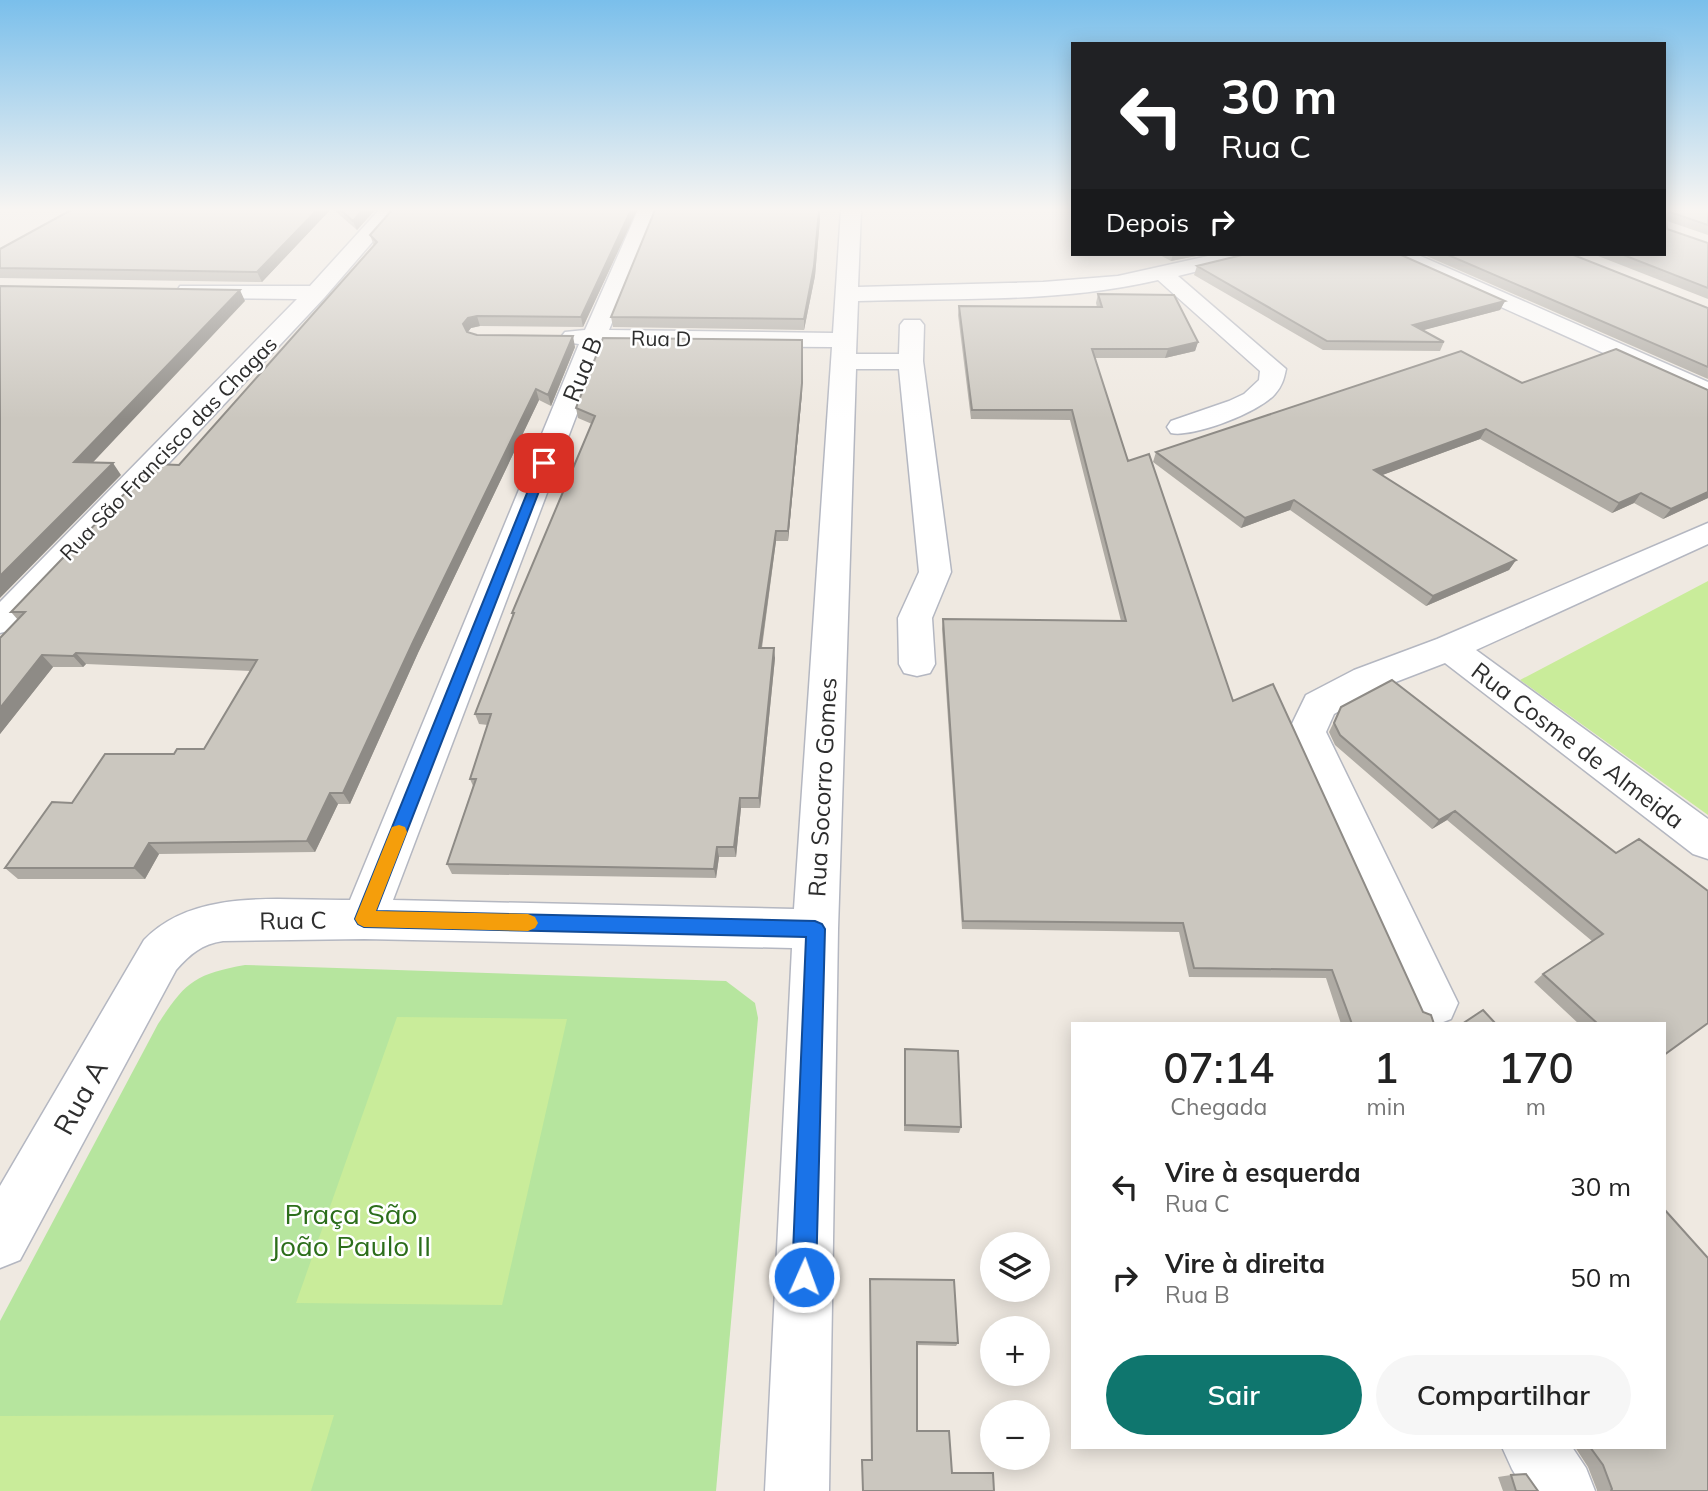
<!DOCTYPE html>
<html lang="pt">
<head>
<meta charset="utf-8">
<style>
  :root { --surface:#fff; --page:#f6f6f6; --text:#222; --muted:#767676; --accent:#0f766e }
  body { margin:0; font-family:Mulish,sans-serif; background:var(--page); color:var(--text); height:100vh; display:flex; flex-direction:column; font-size:26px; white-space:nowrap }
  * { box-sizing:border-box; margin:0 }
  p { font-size:23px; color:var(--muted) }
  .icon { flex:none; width:38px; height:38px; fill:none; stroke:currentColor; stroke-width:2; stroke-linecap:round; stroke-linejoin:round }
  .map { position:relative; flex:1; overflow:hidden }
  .sheet { position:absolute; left:1071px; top:1022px; width:595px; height:427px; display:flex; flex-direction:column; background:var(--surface); border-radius:0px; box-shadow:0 4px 18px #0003 }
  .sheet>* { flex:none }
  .banner { position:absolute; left:1071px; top:42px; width:595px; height:214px; border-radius:0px; box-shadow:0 4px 18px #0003; background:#202124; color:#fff; overflow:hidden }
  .buttons { position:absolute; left:980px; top:1232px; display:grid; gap:14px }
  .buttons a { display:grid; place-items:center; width:70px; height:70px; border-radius:50%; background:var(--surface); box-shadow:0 4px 18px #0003; font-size:35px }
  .pin { position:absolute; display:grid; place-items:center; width:60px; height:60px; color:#fff; margin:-30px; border-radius:14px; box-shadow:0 4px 10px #0006 }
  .me { position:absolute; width:77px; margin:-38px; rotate:2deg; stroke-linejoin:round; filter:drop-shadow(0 0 5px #0008) }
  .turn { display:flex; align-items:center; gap:24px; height:147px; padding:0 35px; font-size:32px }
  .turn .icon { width:91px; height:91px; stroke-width:2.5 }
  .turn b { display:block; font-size:49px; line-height:60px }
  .then { display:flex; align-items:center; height:66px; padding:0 35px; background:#0003; gap:14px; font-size:26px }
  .eta { display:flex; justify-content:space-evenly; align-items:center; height:119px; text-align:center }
  .eta b { font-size:42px; font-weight:600; line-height:49px }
  .action { display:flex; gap:14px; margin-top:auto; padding:14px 35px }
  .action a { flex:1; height:80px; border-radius:42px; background:var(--accent); color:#fff; font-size:28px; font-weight:600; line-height:80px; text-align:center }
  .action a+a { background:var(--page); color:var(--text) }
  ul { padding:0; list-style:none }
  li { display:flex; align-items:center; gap:21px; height:91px; padding:0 35px }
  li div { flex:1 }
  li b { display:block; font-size:26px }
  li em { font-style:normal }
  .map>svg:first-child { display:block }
  .green { fill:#b6e59e }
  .pitch { fill:#c9ec9a }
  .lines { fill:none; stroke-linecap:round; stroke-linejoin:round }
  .minor-casing { stroke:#b4b7c1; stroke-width:3 }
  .minor { fill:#fff; fill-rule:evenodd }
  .wall { fill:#afaba4 }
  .shaded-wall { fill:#8e8b86 }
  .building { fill:#cbc7bf; stroke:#8e8b86; stroke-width:2 }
  .route { fill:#1a73e8; stroke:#114b97; stroke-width:2 }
  .slow { fill:#f59e0b }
  .labels { text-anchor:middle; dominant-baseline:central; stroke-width:5; stroke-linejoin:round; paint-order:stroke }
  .far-street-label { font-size:21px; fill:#2e2e2e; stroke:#fff }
  .street-label { font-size:24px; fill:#2e2e2e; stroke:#fff }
  .near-street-label { font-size:28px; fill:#2e2e2e; stroke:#fff }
  .near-park-label { font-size:28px; fill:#2c6e1b; stroke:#fff }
</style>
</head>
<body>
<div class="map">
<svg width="1708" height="1491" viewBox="0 0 1708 1491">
  <rect width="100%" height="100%" fill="#efe9e1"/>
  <!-- green -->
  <path class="green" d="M245 965 726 981 755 1003 758 1018 716 1491H0V1321L158 1024C185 982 195 974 245 965Z"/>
  <!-- pitch -->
  <path class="pitch" d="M1708 581V815L1520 680Z
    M397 1017 567 1019 502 1305 296 1303Z
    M334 1415 311 1491H0V1416Z"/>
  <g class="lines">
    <!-- minor casing -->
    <g class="minor-casing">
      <path id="minor" d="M379 210H400L324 298 12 630 0 633V602L297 299 188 298 180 296 177 291 180 286H310Z
        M638 210H658L609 330 833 333 841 210H861L858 287 1043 282 1118 276 1217 254H1254L1251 258 1178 276 1286 369C1284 379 1282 386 1275 394 1260 412 1193 438 1171 433L1167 427 1171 421 1229 401 1244 394 1259 380 1260 371 1158 280C1060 303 957 298 858 301L856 354H899L900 325 904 320H920L924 325 923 361 951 572 932 618 935 664 930 673 917 676 904 673 899 664 898 618 919 572 899 369H856L838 929 829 1491H765L792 948 364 939 223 941C202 944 190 954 176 970L20 1260 0 1268V1186L144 940C195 887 282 901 350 900L579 344 565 342 561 337 565 332 585 330ZM603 345 832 347 794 909 393 900Z
        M1388 254H1416L1708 382V400L1392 258Z
        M1708 523V544L1476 650 1708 819V859L1693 854 1445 663 1380 688 1334 714 1326 732 1458 1003 1451 1019 1438 1024 1417 1019 1288 732 1306 695 1354 670 1437 639Z
        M1502 1447H1572L1586 1468 1595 1491H1525L1512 1469Z"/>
    </g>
    <!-- minor -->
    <use href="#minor" class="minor"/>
  </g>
  <!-- wall -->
  <path class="wall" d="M330 210 262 282 0 278V249Z
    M334 210H375L357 230Z
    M392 210H637L583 327 480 326 471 328 468 332 477 335 575 347 551 406 539 400 418 653 350 804H338L315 852 159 854 145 879H18L5 868 72 803 174 754 204 749 251 671 86 664 83 667H53L0 734V638L18 620 11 612 179 465 374 246 370 235Z
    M819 210 820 219 815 276 804 330 613 327 611 317Z
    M1664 210H1708V235L1667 221V229L1708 243V299L1593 254H1664Z
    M1158 254H1206L1171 261Z
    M1422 254H1571L1708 308V379Z
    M1197 266 1505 301 1500 310 1423 330 1444 342 1440 351 1323 350 1194 275Z
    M1098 294 1198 342 1195 351 1165 358H1095L1128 461 1233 701 1423 1012 1434 1024H1341L1326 978 1189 977 1179 932 962 929 942 629 943 619 1121 621 1070 420 971 419 958 315 959 306 1097 307 1096 303Z
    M1522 383 1708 390V498L1663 519 1634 503 1612 513 1480 439 1382 475 1516 560 1509 570 1426 606 1290 510 1241 528 1153 462 1156 452Z
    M802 393 788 541H776L762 648 775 658 760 808H741L736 857H719L716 878 452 874 447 864 473 786 470 779 488 725 479 724 475 714 513 617 512 613 592 424 578 418 576 408Z
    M1341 707 1616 853 1664 1024H1579L1534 982 1543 974 1592 941 1447 820 1432 829 1335 745 1329 732Z
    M905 1049 961 1127 959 1133 904 1131Z
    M870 1279 958 1343 956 1346 917 1345V1431L952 1473 994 1491 872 1460Z
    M1575 1447H1664L1708 1491H1597V1490L1588 1467Z
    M1511 1475 1538 1491H1503L1498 1477Z"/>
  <!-- shaded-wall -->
  <path class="shaded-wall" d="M317 210H330L262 282 257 272Z
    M363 210H375L357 230 353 221Z
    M631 210H637L583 327 581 317Z
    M819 210 820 219 815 276 804 330V319Z
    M1173 254H1206L1171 261Z
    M240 290 245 301 82 474 74 462Z
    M1505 301 1500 310 1409 334 1413 325Z
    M477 316 480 326 471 328 466 334 463 324 468 318Z
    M573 336 575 347 551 406 548 395Z
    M1198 342 1195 351 1165 358 1168 349Z
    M803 349 802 393 788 541V531Z
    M536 389 539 400 418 653 350 804 343 793 413 642Z
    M1486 429 1480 439 1369 480 1374 470Z
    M113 463 121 475 0 598V576Z
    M1708 492V498L1663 519 1671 509Z
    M1641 493 1634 503 1612 513 1619 503Z
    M1294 500 1290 510 1241 528 1245 518Z
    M776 531V541L760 658 759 648Z
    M1516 560 1509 570 1426 606 1433 596Z
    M774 648 775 658 760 808 759 798Z
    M76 653 86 664 83 667 73 656Z
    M42 655 53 667 0 734V708Z
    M330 793 338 804 315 852 307 841Z
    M740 798 741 808 736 857 734 847Z
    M1455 811 1447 820 1432 829 1439 820Z
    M149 843 159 854 145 879 134 868Z
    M717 847 719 857 716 878 714 869Z"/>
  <!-- building -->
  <path class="building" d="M71 210H317L257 272 0 268V249Z
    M341 210H363L353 221Z
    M392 210H631L581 317 477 316 468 318 463 324 467 332 477 335 573 336 548 395 536 389 413 642 343 793H330L307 841 149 843 134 868H5L52 802 72 803 105 754H174L177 749H204L257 660 76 653 73 656 42 655 0 708V638L25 612H11L153 464 179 465 377 242 370 235Z
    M655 210H819L814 266 804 319 611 317Z
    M1664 210H1708V225L1670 212 1666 215 1667 229 1708 243V288L1621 254H1664Z
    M1246 254H1399L1505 301 1413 325 1444 342 1327 341 1197 266Z
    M1446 254H1571L1708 308V367Z
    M0 286 240 290 74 462 113 463 0 576Z
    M1098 294 1174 295 1198 342 1168 349H1092L1128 461 1149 454 1233 701 1273 684 1423 1012 1431 1015 1434 1024H1352L1332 970 1194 968 1183 923 963 921 943 619 1126 621 1072 410H972L959 306 1102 307Z
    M603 338 802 340V383L788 531H776L759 648H774L759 798H740L734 847H717L714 869 447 864 476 779H470L491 714H475L514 613H512L595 416 576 408Z
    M1616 349 1708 390V492L1671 509 1641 493 1619 503 1486 429 1374 470 1516 560 1433 596 1294 500 1245 518 1156 452 1461 351 1522 383Z
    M1392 680 1616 853 1639 839 1708 891V1023L1664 1055V1024H1598L1543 974 1603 934 1455 811 1439 820 1340 735 1334 723 1341 707Z
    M1483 1010 1496 1024H1462Z
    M905 1049 958 1051 961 1127 905 1125Z
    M1664 1209 1708 1258V1491H1611L1612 1489 1603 1465 1590 1447H1664Z
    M870 1279 954 1280 958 1343 917 1342V1431H949L952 1473H993L994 1491H863L862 1460H872Z
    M1526 1474 1538 1491H1516L1511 1475Z"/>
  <!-- sky -->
  <linearGradient id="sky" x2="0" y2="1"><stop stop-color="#7abfeb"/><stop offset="0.5" stop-color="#f8f5f2"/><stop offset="1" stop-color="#f8f5f2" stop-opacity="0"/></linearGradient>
  <rect width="1708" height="419" fill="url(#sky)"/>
  <!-- route -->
  <path class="route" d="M540 461 550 463 376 911 815 921 822 924 825 929 816 1277 813 1286 804 1289 796 1286 792 1277 806 937 364 927 358 924 355 919Z"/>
  <!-- slow -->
  <path class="slow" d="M399 825 405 827 407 832 376 911 528 914 535 917 538 923 535 928 528 931 364 927 358 924 355 919 390 832 392 827Z"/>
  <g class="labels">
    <!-- far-street labels -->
    <g class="far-street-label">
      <text transform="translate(661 338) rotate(1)">Rua D</text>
      <text transform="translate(168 448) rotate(-46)">Rua São Francisco das Chagas</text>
    </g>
    <!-- street labels -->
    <g class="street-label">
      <text transform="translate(582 369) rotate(-68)">Rua B</text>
      <text transform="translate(1578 745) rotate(37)">Rua Cosme de Almeida</text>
      <text transform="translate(822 787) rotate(-87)">Rua Socorro Gomes</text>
      <text transform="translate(293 920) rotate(-1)">Rua C</text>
    </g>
    <!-- near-street labels -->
    <g class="near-street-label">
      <text transform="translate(80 1097) rotate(-61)">Rua A</text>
    </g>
    <!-- near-park labels -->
    <g class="near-park-label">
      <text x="351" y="1213">Praça São<tspan x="351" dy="32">João Paulo II</tspan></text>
    </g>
  </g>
</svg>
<div class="buttons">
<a><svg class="icon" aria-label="layers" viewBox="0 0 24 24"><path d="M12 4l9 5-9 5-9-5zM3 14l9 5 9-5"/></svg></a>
<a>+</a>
<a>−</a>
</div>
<div class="pin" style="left:544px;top:463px;background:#d93025"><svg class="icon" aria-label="arrive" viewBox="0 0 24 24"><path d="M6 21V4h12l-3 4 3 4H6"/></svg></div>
<svg class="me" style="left:804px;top:1277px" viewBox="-20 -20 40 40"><circle r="17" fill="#1a73e8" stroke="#fff" stroke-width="3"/><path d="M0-11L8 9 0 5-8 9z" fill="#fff"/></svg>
<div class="banner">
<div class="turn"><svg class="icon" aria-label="left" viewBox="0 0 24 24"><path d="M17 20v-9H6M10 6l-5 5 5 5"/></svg><div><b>30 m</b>Rua C</div></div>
<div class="then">Depois<svg class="icon" aria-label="right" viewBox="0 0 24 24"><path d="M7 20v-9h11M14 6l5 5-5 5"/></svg></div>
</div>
<section class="sheet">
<div class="eta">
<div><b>07:14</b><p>Chegada</p></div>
<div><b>1</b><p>min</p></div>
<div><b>170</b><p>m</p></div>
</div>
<ul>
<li><svg class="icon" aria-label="left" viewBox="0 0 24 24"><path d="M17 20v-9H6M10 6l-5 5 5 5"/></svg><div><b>Vire à esquerda</b><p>Rua C</p></div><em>30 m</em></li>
<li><svg class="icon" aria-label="right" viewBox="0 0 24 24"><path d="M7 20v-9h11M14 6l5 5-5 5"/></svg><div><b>Vire à direita</b><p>Rua B</p></div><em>50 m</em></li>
</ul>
<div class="action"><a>Sair</a><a>Compartilhar</a></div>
</section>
</div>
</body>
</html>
